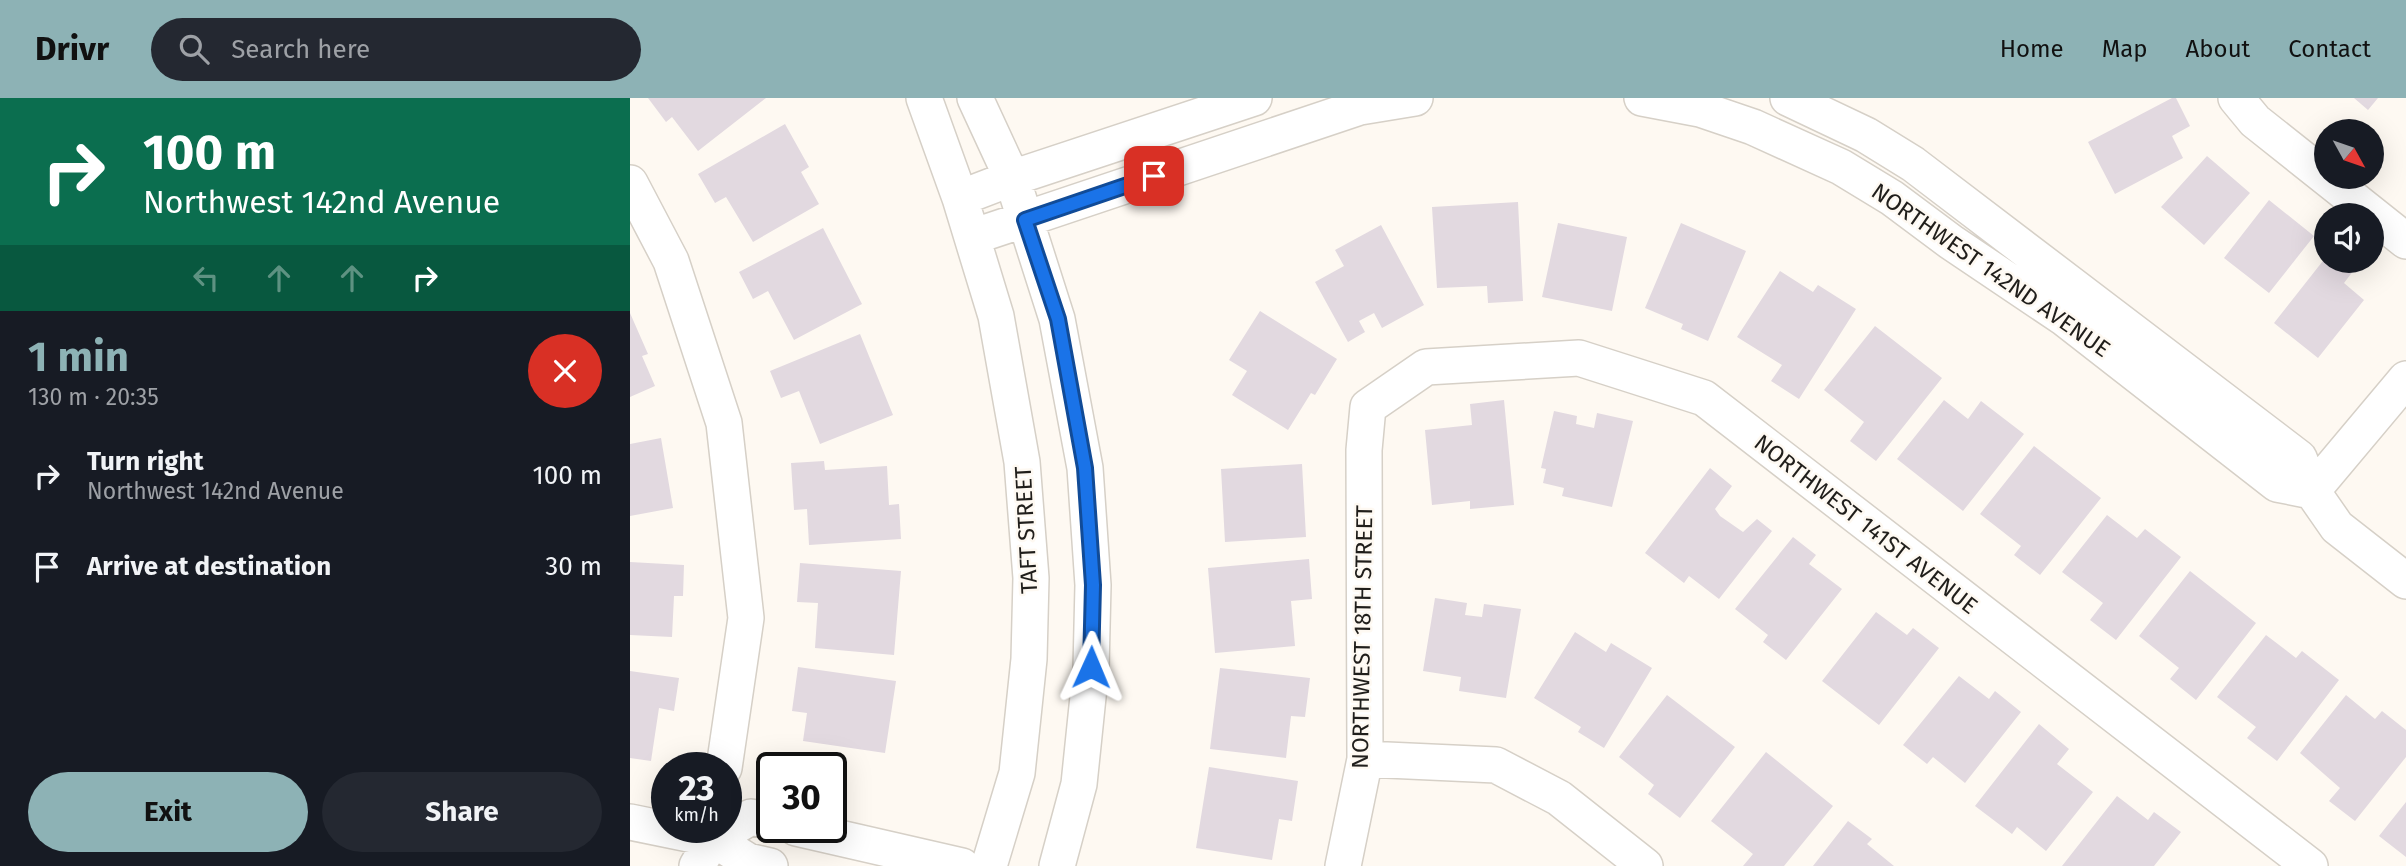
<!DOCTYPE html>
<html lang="en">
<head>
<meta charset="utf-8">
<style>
  :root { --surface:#171b24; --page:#242831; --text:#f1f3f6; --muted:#9ea1a6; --accent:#8db2b5 }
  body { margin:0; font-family:"Fira Sans",sans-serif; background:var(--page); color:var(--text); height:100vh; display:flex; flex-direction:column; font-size:26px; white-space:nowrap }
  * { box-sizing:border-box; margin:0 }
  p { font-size:23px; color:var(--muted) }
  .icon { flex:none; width:38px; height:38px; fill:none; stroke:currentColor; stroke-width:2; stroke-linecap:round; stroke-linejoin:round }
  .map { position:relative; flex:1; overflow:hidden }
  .sheet { display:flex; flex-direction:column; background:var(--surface); width:630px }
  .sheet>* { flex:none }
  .hud { background:#0b6e4f; color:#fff; overflow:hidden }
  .needle { width:46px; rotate:130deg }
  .fabs { position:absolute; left:1684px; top:21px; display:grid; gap:14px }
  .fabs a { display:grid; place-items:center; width:70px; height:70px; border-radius:50%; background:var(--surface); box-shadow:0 7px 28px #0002; font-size:35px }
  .speed { position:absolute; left:21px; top:654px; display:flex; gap:14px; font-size:35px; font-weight:700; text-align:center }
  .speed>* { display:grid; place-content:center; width:91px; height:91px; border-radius:50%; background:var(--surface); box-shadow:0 7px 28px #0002; line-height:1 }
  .speed small { font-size:18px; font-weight:400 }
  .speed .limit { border:4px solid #111; border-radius:10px; background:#fff; color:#111 }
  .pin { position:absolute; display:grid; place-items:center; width:60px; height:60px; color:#fff; margin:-30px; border-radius:14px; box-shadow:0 4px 10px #0006 }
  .me { position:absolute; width:77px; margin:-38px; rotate:1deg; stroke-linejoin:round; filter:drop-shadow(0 0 5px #0008) }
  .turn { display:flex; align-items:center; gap:24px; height:147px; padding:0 28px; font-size:32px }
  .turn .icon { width:91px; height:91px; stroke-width:2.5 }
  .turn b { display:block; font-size:49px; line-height:60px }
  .lanes { display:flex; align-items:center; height:66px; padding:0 28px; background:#0003; justify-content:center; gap:35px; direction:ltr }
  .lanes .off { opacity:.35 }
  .round { display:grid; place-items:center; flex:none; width:74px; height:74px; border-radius:37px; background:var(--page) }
  .overview { display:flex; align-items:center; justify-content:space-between; height:119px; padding:0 28px }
  h1 { font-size:42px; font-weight:700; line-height:52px; color:var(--accent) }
  .button { display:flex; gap:14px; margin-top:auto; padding:14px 28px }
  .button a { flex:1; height:80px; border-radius:42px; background:var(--accent); color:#111; font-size:28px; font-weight:700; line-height:80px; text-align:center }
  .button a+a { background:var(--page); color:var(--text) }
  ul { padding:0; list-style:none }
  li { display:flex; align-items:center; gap:21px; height:91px; padding:0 28px }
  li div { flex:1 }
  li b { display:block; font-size:26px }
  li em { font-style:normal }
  header { display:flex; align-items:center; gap:42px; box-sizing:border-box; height:98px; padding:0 35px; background:var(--accent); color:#111 }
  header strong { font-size:33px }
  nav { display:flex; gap:38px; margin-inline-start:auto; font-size:24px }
  .search { width:490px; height:63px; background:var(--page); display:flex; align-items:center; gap:18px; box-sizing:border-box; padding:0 24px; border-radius:38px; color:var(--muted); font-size:26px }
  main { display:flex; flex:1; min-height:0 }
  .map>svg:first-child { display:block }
  .building { fill:#e2d9e0 }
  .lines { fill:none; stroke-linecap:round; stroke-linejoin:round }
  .minor-casing { stroke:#d6d0c7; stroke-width:38 }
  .minor { stroke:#fff; stroke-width:35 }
  .route-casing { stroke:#114b97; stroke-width:18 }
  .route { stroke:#1a73e8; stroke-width:12 }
  .labels { text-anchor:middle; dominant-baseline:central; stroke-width:5; stroke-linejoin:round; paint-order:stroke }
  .street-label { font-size:23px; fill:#201e1b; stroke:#fef9f2 }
</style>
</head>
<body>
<header>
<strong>Drivr</strong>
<div class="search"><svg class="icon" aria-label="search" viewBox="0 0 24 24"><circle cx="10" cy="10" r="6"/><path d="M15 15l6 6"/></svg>Search here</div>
<nav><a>Home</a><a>Map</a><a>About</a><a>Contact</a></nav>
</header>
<main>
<section class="sheet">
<div class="hud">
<div class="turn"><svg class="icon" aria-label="right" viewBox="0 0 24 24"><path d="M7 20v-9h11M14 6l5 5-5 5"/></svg><div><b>100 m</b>Northwest 142nd Avenue</div></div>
<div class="lanes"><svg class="icon off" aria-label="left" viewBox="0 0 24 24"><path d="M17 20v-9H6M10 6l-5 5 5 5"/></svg><svg class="icon off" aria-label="ahead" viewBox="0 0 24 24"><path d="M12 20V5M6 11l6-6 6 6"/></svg><svg class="icon off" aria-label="ahead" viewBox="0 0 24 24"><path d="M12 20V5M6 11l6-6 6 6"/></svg><svg class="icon" aria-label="right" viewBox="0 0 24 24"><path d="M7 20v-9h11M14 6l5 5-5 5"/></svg></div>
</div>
<div class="overview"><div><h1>1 min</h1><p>130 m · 20:35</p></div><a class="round" style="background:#d93025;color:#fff"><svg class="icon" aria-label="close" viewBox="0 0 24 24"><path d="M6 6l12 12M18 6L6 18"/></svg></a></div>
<ul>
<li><svg class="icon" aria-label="right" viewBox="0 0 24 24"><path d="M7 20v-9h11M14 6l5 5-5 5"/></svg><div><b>Turn right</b><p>Northwest 142nd Avenue</p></div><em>100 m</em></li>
<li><svg class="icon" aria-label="arrive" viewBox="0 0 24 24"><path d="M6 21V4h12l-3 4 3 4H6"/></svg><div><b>Arrive at destination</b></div><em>30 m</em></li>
</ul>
<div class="button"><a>Exit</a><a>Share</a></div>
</section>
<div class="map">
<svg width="1776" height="768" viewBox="0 0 1776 768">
  <rect width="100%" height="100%" fill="#fef9f2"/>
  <!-- building -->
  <path class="building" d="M18 0H136L68 53 42 19 36 24Z
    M1542 0H1546L1560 28 1542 38 1553 60 1485 96 1458 44Z
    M1724 0H1748L1738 12Z
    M155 26 179 69 171 74 189 106 123 144 96 99 85 105 68 76Z
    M1577 58 1620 95 1574 147 1531 109Z
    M1639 102 1684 138 1639 195 1594 160Z
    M888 104 893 203 858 205 857 188 807 190 802 109Z
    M928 125 997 139 982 213 912 199Z
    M1051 125 1116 153 1078 243 1051 231 1053 226 1015 210Z
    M751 127 794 207 752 230 744 215 729 223 735 234 718 244 685 184 714 168 705 152Z
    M193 130 232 206 164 242 138 193 123 201 109 174Z
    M1696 159V163H1720L1727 168 1714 185 1734 202 1688 260 1644 225Z
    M1150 173 1183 194 1188 187 1226 211 1169 301 1141 283 1152 267 1107 239Z
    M630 213 707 261 685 297 681 295 658 332 602 297 617 273 599 262Z
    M0 215 18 256 12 258 25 288 0 299Z
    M1245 228 1312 280 1246 363 1220 343 1234 324 1194 292Z
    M230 236 263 317 190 346 169 293 151 300 140 273Z
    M874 302 884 407 840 411V403L802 407 795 332 842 327 840 306Z
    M1314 302 1338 321 1351 303 1394 336 1333 413 1267 361Z
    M924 313 947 318 946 326 964 330 967 315 1003 323 982 409 932 398 934 390 913 385 916 371 911 370Z
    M31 340 43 410 0 418V346Z
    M1404 348 1471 400 1410 477 1384 457 1391 448 1350 416Z
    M194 363 195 372 257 368 259 407 269 406 271 441 179 447 177 411 164 412 161 365Z
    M672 366 676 439 595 444 591 371Z
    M1080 370 1102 388 1085 411 1090 418 1113 434 1127 421 1142 433 1089 501 1059 478 1054 485 1015 455Z
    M1477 417 1507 440 1515 431 1551 459 1486 542 1460 522 1473 505 1432 474Z
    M1163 439 1186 457 1179 466 1212 491 1156 562 1133 544 1138 537 1105 511Z
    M679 461 682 501 661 503 665 548 585 555 578 470Z
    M0 464 54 467 53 498H44L42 539 0 537Z
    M170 465 271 473 264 557 185 550 188 505 167 504Z
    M1560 473 1626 525 1566 602 1540 581 1549 570 1509 538Z
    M805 500 837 505 835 517 852 519 854 506 891 511 876 600 829 593 831 579 793 573Z
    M1246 514 1277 537 1283 530 1309 550 1249 627 1192 583Z
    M945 534 976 554 981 545 1022 570 974 650 948 634 951 629 904 600Z
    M1636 537 1666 560 1672 553 1709 582 1647 663 1617 640 1626 629 1587 599Z
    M168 569 266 583 255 655 173 643 177 615 162 613Z
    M590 570 680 580 675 619 661 618 656 660 580 651Z
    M0 573 49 580 44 613 29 610 21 663 0 660Z
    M1329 578 1359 601 1365 593 1391 614 1335 685 1303 659 1297 666 1273 647Z
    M1037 597 1105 649 1050 720 1018 696 1024 687 989 659Z
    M1716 597 1745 621 1752 613 1776 632V659L1725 723 1699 703 1710 690 1670 655Z
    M1409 626 1439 651 1427 666 1463 694 1416 753 1387 729 1382 736 1345 708Z
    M1136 654 1203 708 1154 768H1113L1123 756 1081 723Z
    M579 669 668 683 662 723 649 721 642 762 566 750Z
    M1487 698 1518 722 1524 714 1551 734 1524 768H1432Z
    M1776 704V759L1749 738Z
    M1218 723 1242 741 1237 746 1264 768H1183Z"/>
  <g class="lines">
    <!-- minor casing -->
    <g class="minor-casing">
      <path id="minor" d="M294 0 330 100 366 218 392 364 401 480 399 561 387 675 359 768
        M345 0 382 80 427 221 455 370 463 487 461 570 449 686 427 768
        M1012 0 1070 11 1123 29 1211 69 1262 100 1321 144 1434 220 1647 386 1682 393
        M1158 0 1236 37 1283 66 1669 360 1682 393 1707 429 1776 483
        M1606 0 1625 23 1776 143
        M0 85 41 163 94 325 116 520 94 670
        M330 100 382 80 624 0
        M342 139 730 9 785 0
        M1682 393 1776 281
        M735 661 866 667 929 700 1015 768
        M0 724 83 741 118 763 140 768
        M166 730 332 768
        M83 741 121 719 142 724
        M67 768 83 741 85 730
        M713 768 735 661 734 352 738 309 796 269 949 260 1074 300 1680 768"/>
    </g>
    <!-- minor -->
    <use href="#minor" class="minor"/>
  </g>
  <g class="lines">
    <!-- route casing -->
    <g class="route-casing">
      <path id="route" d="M461 569 463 487 455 370 428 221 395 122 524 78"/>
    </g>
    <!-- route -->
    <use href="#route" class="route"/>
  </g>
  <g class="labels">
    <!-- street labels -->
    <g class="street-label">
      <text transform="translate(1361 172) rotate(35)">NORTHWEST 142ND AVENUE</text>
      <text transform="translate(1236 426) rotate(38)">NORTHWEST 141ST AVENUE</text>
      <text transform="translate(396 432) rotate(-93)">TAFT STREET</text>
      <text transform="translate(732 539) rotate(-89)">NORTHWEST 18TH STREET</text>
    </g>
  </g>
</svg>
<div class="fabs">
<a><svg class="needle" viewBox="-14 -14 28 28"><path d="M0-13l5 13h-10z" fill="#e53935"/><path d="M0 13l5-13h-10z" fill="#9ea1a6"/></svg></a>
<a><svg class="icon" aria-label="sound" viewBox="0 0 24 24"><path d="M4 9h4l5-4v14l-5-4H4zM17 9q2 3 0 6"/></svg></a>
</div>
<div class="speed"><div>23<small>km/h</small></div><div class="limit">30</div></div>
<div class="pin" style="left:524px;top:78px;background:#d93025"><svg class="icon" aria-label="arrive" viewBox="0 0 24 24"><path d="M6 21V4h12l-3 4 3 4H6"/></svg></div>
<svg class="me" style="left:461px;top:569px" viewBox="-20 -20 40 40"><path d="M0-17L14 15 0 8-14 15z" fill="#1a73e8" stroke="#fff" stroke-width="4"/></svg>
</div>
</main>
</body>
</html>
